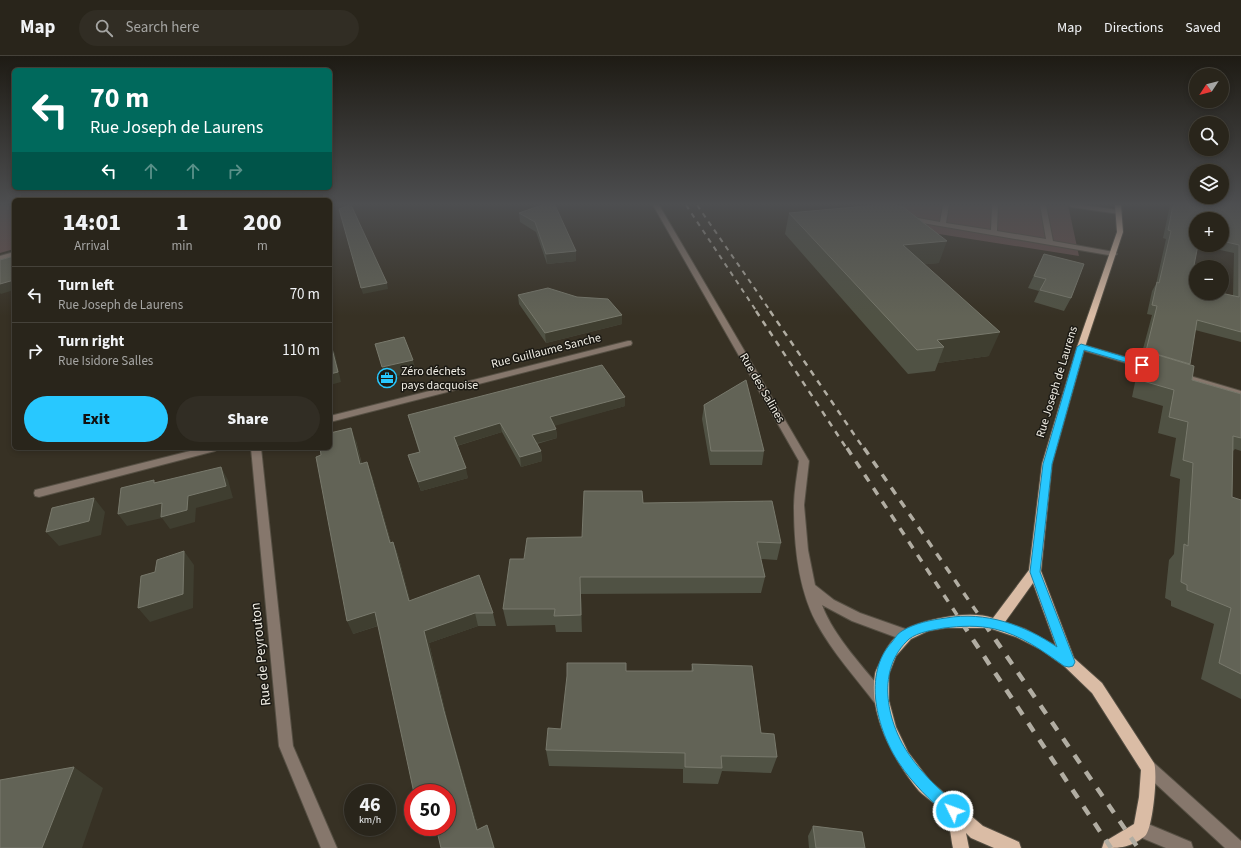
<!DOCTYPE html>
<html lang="en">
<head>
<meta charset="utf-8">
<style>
  :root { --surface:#29251b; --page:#312d24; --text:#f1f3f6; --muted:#a5a5a3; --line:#45423a; --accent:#28c8ff }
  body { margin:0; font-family:"Source Sans 3",sans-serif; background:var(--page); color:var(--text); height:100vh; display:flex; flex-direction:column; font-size:15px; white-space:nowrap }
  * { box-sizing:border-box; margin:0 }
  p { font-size:13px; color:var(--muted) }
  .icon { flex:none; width:22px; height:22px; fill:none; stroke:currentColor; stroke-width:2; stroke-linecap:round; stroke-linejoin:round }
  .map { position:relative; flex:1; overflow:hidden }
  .panel { position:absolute; left:12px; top:142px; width:320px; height:252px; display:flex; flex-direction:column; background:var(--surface); border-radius:6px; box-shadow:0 2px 6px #0003,0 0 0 1px var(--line) }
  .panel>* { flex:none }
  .hud { position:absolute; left:12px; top:12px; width:320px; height:122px; border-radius:6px; box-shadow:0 2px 6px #0003,0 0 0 1px var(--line); background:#00695c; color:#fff; overflow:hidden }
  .needle { width:26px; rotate:234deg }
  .buttons { position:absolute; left:1189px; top:12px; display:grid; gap:8px }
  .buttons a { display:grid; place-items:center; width:40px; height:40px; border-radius:50%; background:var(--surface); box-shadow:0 2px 6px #0003,0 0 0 1px var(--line); font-size:20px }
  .speed { position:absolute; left:344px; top:728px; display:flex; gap:8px; font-size:20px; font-weight:700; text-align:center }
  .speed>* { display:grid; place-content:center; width:52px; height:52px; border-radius:50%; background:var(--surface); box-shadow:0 2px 6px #0003,0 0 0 1px var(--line); line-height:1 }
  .speed small { font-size:10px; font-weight:400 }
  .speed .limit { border:6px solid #d22; background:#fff; color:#111 }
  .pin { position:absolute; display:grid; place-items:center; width:34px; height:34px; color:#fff; margin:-17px; border-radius:8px; box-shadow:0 2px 6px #0006 }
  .me { position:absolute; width:44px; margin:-22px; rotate:312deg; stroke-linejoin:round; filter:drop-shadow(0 0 3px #0008) }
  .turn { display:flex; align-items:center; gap:14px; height:84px; padding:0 12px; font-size:18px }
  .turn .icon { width:52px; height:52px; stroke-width:2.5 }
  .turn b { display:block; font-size:28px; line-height:34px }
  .lanes { display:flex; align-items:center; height:38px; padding:0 12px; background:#0003; justify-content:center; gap:20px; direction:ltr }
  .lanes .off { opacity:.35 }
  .eta { display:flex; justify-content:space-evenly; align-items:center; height:68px; text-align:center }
  .eta b { font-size:24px; font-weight:800; line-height:28px }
  .button { display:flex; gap:8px; margin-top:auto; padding:8px 12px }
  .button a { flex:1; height:46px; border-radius:24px; background:var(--accent); color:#111; font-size:16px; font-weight:800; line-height:46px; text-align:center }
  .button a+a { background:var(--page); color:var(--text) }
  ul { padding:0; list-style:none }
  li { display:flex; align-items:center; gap:12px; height:56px; padding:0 12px; border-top:1px solid var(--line) }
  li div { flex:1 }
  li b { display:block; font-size:15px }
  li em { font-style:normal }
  header { display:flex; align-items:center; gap:24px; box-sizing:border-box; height:56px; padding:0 20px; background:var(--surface); border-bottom:1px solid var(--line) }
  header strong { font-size:19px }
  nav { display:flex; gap:22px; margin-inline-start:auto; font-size:14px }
  .search { width:280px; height:36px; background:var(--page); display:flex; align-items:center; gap:10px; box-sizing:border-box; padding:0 14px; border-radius:22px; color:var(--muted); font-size:15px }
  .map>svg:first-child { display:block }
  .green { fill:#684f4b }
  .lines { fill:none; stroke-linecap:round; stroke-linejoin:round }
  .minor-casing { stroke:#554f43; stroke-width:2 }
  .major-casing { stroke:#554f43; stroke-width:2 }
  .minor { fill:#86776c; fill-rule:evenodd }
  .major { fill:#dabca5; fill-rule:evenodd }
  .rail-far3 { stroke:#b1ada2; stroke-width:2; stroke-dasharray:5 5; stroke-linecap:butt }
  .rail-far2 { stroke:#b1ada2; stroke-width:2.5; stroke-dasharray:6 6; stroke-linecap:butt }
  .rail-far1 { stroke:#b1ada2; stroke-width:3.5; stroke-dasharray:8 8; stroke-linecap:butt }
  .rail { stroke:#b1ada2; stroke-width:4.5; stroke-dasharray:10 10; stroke-linecap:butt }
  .wall { fill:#505244; fill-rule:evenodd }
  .shaded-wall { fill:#3f3e30 }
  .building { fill:#626356; stroke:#78796c; fill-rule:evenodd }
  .route { fill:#28c8ff; stroke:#1a82a6 }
  .labels { text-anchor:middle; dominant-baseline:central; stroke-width:3; stroke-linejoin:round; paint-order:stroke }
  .street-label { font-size:12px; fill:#f2efe6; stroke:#1c1a14 }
  .poi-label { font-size:12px; fill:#f2efe6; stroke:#1c1a14; text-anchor:start }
  .near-street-label { font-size:14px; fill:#f2efe6; stroke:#1c1a14 }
</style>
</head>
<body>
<header>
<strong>Map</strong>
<div class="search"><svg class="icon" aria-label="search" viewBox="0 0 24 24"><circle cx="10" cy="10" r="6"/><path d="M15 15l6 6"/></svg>Search here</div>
<nav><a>Map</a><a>Directions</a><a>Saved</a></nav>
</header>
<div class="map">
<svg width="1241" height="792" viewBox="0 0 1241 792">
  <rect width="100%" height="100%" fill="#373124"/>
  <!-- green -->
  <path class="green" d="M0 149H14V193L0 197Z
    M869 149H1068L1079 200 882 169 862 171Z"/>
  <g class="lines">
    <!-- minor casing -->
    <g class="minor-casing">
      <path id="minor" d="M653 149H659L809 405 804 449 808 494 815 529 834 544 860 557 911 575 912 579 911 583 906 585 852 565 822 549C834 581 865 613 887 640L889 645 887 650 882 652 877 650C857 623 832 596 816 566 798 532 794 488 794 450 794 435 797 420 799 405Z
        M891 149H897L895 155 896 158 940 166 943 149H949L946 167 991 174 992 149H998L997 175 1046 183 1040 149H1046L1053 185 1114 196 1117 198 1114 200 905 164 892 160 889 155Z
        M1068 149H1083L1119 154 1122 156 1119 158 1071 151Z
        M14 196V200L0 204V200Z
        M628 285H631L632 287 631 289 330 366V360Z
        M1078 289H1084L1156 310 1157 312 1156 314H1150L1078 293 1077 291Z
        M1180 317 1241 335V341L1177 322 1176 320Z
        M202 392H220L215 395 39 441 35 440 34 437 35 434 39 433Z
        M251 392H261L293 690 337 792H321L279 690Z
        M1149 704 1154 707 1241 785V792H1225L1144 717 1141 712 1144 707Z
        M1141 765 1191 786 1193 792H1166L1135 779 1133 773 1135 767Z"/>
    </g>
    <!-- major casing -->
    <g class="major-casing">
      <path id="major" d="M1115 149H1121L1123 176 1085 291 1052 408 1041 515 1074 602 1102 627 1154 707C1158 716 1153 773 1145 780 1130 792 1121 792 1102 792L1104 786 1134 768 1139 741 1141 714 1092 637 1064 610 1040 593 1016 581 989 572H945L928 575 911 583 896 600 889 618V645L896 671 908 696 930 725 983 770 1019 786 1021 792H994L971 782 966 777 969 792H953C951 784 950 766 946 759 941 751 926 742 919 735 894 705 868 658 875 618 876 613 880 607 882 602 888 588 897 577 910 571 931 562 971 554 993 562L1029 514 1042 408 1077 291 1117 176ZM1033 527 1056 590 1025 573 1005 566Z"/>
    </g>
    <!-- minor -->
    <use href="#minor" class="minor"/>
    <!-- major -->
    <use href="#major" class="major"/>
    <!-- rail-far3 -->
    <path class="rail-far3" d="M686 149 757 256
      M697 149 771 256"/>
    <!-- rail-far2 -->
    <path class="rail-far2" d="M756 255 847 393
      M770 255 864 393"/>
    <!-- rail-far1 -->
    <path class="rail-far1" d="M847 392 963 568
      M864 392 985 568"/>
    <!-- rail -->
    <path class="rail" d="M962 567 1111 792
      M984 567 1138 792"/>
  </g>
  <!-- wall -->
  <path class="wall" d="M542 149 576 195V205L547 208 536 176 520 166 519 157Z
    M1170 149H1241V286L1195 274 1190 308 1192 324 1241 338V395L1235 393 1233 395 1232 441 1241 444V643L1201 623 1214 568 1171 550V545L1165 542 1169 504 1174 498 1180 423 1170 420 1176 382 1158 377 1163 350 1132 341 1138 312 1143 305 1140 304 1152 259 1147 258 1152 235 1156 228 1166 183 1163 182ZM1196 163H1222V189H1196ZM1197 189 1234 197 1233 240 1190 230Z
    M789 157 939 207 924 208 989 300 938 307 935 315 908 318 785 178Z
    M1044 198 1071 242 1064 255 1034 246 1039 235 1028 232Z
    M518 239 622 268 546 287 519 248Z
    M704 349 764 395 762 409H710L702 363Z
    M625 350 554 369 556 373 557 382 537 388 541 395 542 405 521 411 502 376 457 390 468 422 421 435 411 409 408 399 419 396 408 359Z
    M356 385 362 408 372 420 391 486H393L398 499 410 545 493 557 496 570H478L429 587 448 667 478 773 487 769 491 779 436 774 427 778 378 570 353 578Z
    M643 447 781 487 777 504 761 503 765 521 761 537 581 538 582 576H556L555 569 507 570 503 553 524 503 582 481Z
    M692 608 761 677 777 701 771 717 722 715 718 728 683 727V713L549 710 546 694 561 673 626 615H691Z
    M813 770 865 792H809L808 780Z"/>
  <!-- shaded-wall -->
  <path class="shaded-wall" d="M947 185 939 207 897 211 903 189Z
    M576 195V205L547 208 546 198Z
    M14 224V234L1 238 0 237V228Z
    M387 227 388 233 363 238 361 232Z
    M622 259V268L546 287 545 277Z
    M1000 276 989 300 938 307 944 291 937 284Z
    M331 289 335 298 341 326 330 329Z
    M413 304 416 315 386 323 382 311Z
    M625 341V350L551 371 550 361Z
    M500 367 502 376 456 390 454 381Z
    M351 372 356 385 365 422 360 408Z
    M556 373 557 382 533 388 532 379Z
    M541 395 542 405 521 411 520 401Z
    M367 406 372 420 395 500 390 487Z
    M221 411 228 424 233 442 196 452 195 466 170 473 162 462 127 470 118 458 188 440Z
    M466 412 468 422 421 435 418 426Z
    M94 442 105 456 101 479 59 490 46 476Z
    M393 486 398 499 414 558 409 545Z
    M184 495 194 509 193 552 150 566 138 552Z
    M580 521 581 538 582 576 581 559Z
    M375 556 380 569 353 578 347 565Z
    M475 557 478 570 429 587 448 667 481 784 477 774 444 655 424 575Z
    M74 711 103 732 82 792H42Z
    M487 769 491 779 495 792H494Z
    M423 771H438L439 773 427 778Z"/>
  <!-- building -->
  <path class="building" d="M350 149H351L387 227 361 232 339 153Z
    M542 149H555L576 195 546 198 535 166 519 157Z
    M877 149H893L903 151 947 185 903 189 1000 276 937 284 944 291 917 294 789 157Z
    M1173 149H1241V276L1197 264 1190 308 1146 295 1157 250 1152 249 1157 226 1159 227 1171 175 1168 174ZM1196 163H1222V185L1239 189V241L1221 237H1196V231L1190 230 1198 189H1196Z
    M1044 198 1084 208 1071 242 1040 234 1046 223 1034 220Z
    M14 200V224L0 228V204Z
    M548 232 577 241 608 243 622 259 545 277 518 239Z
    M404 281 413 304 382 311 375 288Z
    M330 289H331L338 316 330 318Z
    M1148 296 1194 310 1192 324 1241 338V382L1233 380 1232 441 1241 444V618L1219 607 1231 552 1187 534V529L1181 526 1184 488 1188 490 1193 407 1183 404 1188 366 1169 361 1174 334 1143 325Z
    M602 309 625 341 550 361 556 373 532 379 541 395 520 401 500 367 454 381 466 412 418 426 408 399 420 396 408 359Z
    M746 324 764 395H711L704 349Z
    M351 372 360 408 367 406 390 487 393 486 409 545 479 519 493 557H475L424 575 444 655 477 774 487 769 494 792H441L436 771H447V737H414L375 556 347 565 316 401 321 399 320 392H330V377Z
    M221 411 226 430 188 440 187 454 161 461 162 447 118 458 121 432 154 424V427Z
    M584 435H642L643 447 772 445 781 487 757 486 765 521H580L581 559 554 560 555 553H503L510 503H524L527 482 582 481Z
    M94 442 89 465 46 476 52 452Z
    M184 495 183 538 138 552 141 520 155 516 157 504Z
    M567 607H626V615H693L692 608 752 610 761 677 774 678 777 701 721 700 722 712 685 711V697L546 694 548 672 561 673 567 620Z
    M74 711 42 792H0V724Z
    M813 770 862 776 865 792H816Z"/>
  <!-- sky -->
  <linearGradient id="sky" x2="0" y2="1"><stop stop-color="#1e1b14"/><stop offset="0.57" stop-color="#4d4e50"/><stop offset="1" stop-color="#4d4e50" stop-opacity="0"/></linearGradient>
  <rect width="1241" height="260" fill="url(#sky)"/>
  <!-- route -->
  <path class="route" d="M1081 288 1145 307 1146 309 1142 311 1084 294 1052 408 1040 516 1075 606 1073 610 1069 611 1064 610C1043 595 1021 579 995 573 979 569 960 570 944 572 933 574 918 576 909 583 876 613 886 664 908 697 922 718 940 734 958 750L960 755 958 760 953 762 948 760C930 744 913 728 899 707 877 674 862 618 892 586 895 582 898 577 902 575 915 567 931 564 946 562 985 555 1025 569 1057 591L1030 516 1043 408 1077 291Z"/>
  <!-- icons -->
  <defs>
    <g id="office-ring" transform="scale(1)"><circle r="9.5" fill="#1c1a14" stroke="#28c8ff" stroke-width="1.5"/><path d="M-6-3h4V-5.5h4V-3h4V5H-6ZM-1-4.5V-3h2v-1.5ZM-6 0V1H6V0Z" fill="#28c8ff"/></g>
  </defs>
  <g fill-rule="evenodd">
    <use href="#office-ring" x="387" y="322"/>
  </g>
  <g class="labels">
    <!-- street labels -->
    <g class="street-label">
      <text transform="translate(546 295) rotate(-14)">Rue Guillaume Sanche</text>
      <text transform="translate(1057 326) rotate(-73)">Rue Joseph de Laurens</text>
      <text transform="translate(762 332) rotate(60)">Rue des Salines</text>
    </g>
    <!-- poi labels -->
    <g class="poi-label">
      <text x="401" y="315">Zéro déchets<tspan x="401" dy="14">pays dacquoise</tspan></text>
    </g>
    <!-- near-street labels -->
    <g class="near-street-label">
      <text transform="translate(261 598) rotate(-96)">Rue de Peyrouton</text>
    </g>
  </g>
</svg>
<div class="buttons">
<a><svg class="needle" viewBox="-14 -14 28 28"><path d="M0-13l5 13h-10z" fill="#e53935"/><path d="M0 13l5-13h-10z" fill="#a5a5a3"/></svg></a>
<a><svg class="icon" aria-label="search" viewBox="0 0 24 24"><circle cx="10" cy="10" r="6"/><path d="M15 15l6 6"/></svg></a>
<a><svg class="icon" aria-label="layers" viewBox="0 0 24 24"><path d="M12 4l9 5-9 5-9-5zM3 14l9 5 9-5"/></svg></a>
<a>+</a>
<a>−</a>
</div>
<div class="speed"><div>46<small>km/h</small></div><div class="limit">50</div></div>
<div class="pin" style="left:1142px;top:309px;background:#d93025"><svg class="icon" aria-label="arrive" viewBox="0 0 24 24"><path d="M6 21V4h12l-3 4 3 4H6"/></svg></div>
<svg class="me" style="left:953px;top:755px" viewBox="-20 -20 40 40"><circle r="17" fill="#28c8ff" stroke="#fff" stroke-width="3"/><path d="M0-11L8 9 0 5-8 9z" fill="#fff"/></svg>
<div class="hud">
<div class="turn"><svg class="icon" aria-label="left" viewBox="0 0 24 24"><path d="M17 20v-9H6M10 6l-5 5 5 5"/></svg><div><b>70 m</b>Rue Joseph de Laurens</div></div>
<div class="lanes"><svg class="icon" aria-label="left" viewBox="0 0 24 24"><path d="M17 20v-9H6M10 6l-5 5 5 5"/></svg><svg class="icon off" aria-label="ahead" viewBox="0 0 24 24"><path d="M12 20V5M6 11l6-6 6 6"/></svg><svg class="icon off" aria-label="ahead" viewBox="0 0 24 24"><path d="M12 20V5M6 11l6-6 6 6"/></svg><svg class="icon off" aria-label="right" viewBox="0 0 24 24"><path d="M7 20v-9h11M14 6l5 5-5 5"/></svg></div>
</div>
<section class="panel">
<div class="eta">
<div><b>14:01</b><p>Arrival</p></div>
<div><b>1</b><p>min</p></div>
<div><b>200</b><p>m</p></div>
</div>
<ul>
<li><svg class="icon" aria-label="left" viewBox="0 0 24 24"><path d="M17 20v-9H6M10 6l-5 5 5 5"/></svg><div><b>Turn left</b><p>Rue Joseph de Laurens</p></div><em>70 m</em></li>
<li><svg class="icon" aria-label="right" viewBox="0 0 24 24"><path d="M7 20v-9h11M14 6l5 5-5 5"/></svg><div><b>Turn right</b><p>Rue Isidore Salles</p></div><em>110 m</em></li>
</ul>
<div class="button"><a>Exit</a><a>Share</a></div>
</section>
</div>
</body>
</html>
